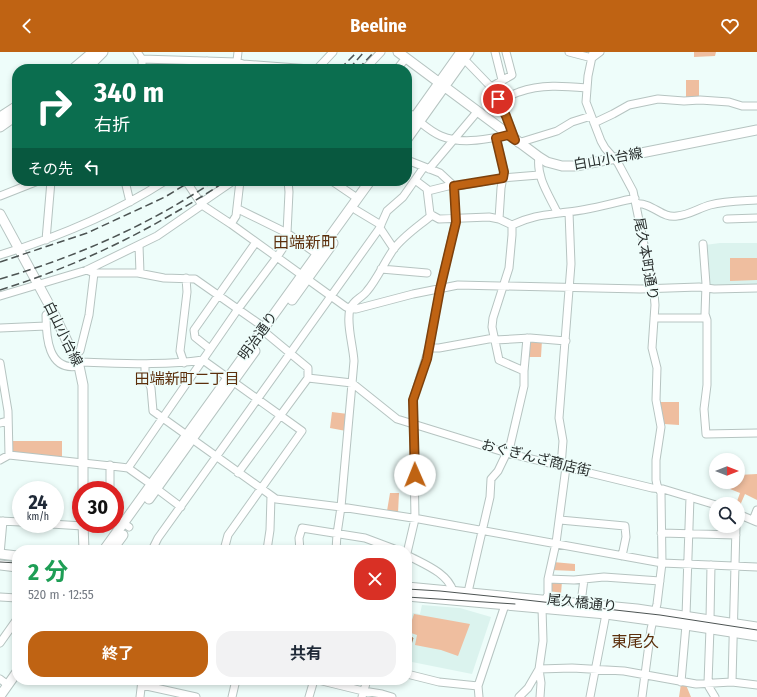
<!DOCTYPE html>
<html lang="ja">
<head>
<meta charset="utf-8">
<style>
  :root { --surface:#fff; --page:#f2f2f3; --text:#1f2937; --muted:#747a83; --accent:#bf6313 }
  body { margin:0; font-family:"Fira Sans Condensed","Noto Sans JP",sans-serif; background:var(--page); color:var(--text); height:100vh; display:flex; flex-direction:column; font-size:15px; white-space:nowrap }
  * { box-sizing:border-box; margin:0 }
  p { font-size:13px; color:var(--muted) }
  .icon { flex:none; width:22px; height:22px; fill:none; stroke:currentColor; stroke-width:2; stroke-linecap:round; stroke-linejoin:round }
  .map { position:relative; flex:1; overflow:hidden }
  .details { position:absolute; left:12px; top:493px; width:400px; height:140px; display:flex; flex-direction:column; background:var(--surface); border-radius:16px; box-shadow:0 2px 6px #0003 }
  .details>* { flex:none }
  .banner { position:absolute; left:12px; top:12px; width:400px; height:122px; border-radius:16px; box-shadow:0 2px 6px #0003; background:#0b6e4f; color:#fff; overflow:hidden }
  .needle { width:26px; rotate:90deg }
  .buttons { position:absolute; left:709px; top:401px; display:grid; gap:8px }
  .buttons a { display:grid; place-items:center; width:36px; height:36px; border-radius:50%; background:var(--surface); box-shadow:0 2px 6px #0003; font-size:20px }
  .speed { position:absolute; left:12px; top:429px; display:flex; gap:8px; font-size:20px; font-weight:700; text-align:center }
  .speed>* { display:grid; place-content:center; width:52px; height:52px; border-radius:50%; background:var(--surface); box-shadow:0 2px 6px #0003; line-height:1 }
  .speed small { font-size:10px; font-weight:400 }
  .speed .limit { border:6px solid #d22; background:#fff; color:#111 }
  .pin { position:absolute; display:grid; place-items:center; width:34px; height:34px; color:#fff; margin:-17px; border:2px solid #fff; border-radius:50%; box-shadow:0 1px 4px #0007 }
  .me { position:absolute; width:44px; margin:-22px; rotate:359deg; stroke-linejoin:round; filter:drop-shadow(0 0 3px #0008) }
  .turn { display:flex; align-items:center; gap:14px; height:84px; padding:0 16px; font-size:18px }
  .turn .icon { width:52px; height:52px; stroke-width:2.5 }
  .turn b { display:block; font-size:28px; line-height:34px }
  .then { display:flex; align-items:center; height:38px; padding:0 16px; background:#0003; gap:8px; font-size:15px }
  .round { display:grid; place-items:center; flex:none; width:42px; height:42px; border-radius:16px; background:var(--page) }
  .headline { display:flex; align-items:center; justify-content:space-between; height:68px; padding:0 16px }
  h1 { font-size:24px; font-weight:700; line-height:30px; color:#1e9e55 }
  .action { display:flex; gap:8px; margin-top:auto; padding:8px 16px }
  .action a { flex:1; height:46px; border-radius:16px; background:var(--accent); color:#fff; font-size:16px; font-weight:700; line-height:46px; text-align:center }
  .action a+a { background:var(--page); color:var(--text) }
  header { display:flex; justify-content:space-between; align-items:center; height:52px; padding:0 16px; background:var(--accent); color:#fff; font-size:18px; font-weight:700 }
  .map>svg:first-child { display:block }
  .built { fill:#dbf3ee }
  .green { fill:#efbe9f }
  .water { fill:#dc9668; stroke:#a67756 }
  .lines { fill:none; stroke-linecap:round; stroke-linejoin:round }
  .minor-casing { stroke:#b6c4c1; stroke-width:9 }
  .major-casing { stroke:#b6c4c1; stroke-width:11 }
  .minor { stroke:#fff; stroke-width:7 }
  .major { stroke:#fff; stroke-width:9 }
  .tram { stroke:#4d5453; stroke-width:1 }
  .rail { stroke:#4d5453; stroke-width:1.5; stroke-dasharray:8 4; stroke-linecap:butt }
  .route-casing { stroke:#7c400c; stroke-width:10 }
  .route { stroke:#bf6313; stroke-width:7 }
  .labels { text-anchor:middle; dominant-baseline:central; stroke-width:3; stroke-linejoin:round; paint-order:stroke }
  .street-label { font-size:14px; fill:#292e2d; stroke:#eefdfa }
  .neighbourhood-label { font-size:15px; fill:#5c2f0c; stroke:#eefdfa }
  .quarter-label { font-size:16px; fill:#5c2f0c; stroke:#eefdfa }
</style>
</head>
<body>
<header><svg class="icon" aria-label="back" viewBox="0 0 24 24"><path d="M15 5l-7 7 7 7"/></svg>Beeline<svg class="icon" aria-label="heart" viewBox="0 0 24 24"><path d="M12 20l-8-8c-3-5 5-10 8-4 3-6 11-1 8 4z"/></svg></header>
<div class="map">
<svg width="757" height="645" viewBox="0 0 757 645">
  <rect width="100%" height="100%" fill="#eefdfa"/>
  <!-- built -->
  <path class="built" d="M146 10 204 11 205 17H146Z
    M720 191H757V233L712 234 707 233 705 193Z
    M422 553 460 556 491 565 472 622 407 609V579L413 561 420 562Z"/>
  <!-- green -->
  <path class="green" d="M694 0H716L715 4 694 5Z
    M686 28H699V45L686 48Z
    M730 206H757V228L730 229Z
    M530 288H542L541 305H529Z
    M660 350H679V373L664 372Z
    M332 360 348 362 346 379 330 376Z
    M12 389H62V406L12 401Z
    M757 422V448L745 442 738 458V452H736L740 441 730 437 733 430H738V423Z
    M390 441H399L398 461 387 459Z
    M553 510 575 512V519L551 518Z
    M551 528 562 529 561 542 550 541Z
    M414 562 470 572 458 604 441 598 415 593 417 583 408 580Z
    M681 632 686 633 691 645H679Z"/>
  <!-- water -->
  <path class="water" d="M407 584 413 586 407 606Z"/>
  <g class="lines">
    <!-- minor casing -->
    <g class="minor-casing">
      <path id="minor" d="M137 0 142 7V17
        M495 0 502 28
        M569 0 592 6
        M593 0 588 24 586 50 601 89 605 96 618 111 633 139 654 241 655 253 652 296 657 316 656 348 661 375 656 408V428L657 433 661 441 662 511 657 552 651 577 642 645
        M592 6 600 0
        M142 7 237 10 243 12 310 17
        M464 7 491 35 506 64 515 88
        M207 17V9
        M236 17 238 0
        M317 17 333 0
        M365 17 381 0
        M397 17 406 6
        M491 35 512 23 506 0
        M500 50C506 47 512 42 519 40 541 32 564 34 587 36
        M407 60 415 65
        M420 70C426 75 434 81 441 84 463 93 486 87 508 83
        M594 71 613 62 629 53 658 47 684 49 700 48 729 50 742 54H757
        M496 86 504 120 501 136 499 167
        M518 91 557 79 572 70 591 64
        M539 105C536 125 549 143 557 160
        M407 108 440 121 454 134 456 169 440 237 429 296 413 348 415 467 407 501
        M429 117 477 60
        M415 128 427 137 430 162 439 167 489 165 499 167 512 173
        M125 129 130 150
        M186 129 202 153 231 172 346 255 356 257 413 242 458 233 640 237 699 235 714 237 757 236
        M332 129 357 146
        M428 139 448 134H457L503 126 539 123
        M0 144 38 129
        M201 151 233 129
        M636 152C652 150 662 167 677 164 689 163 699 156 710 153 725 149 742 149 757 148
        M238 157 287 181 317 202
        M356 158 381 173
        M727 167 757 166
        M231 172 236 164 240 129
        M512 173C533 163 546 163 568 160 590 158 614 151 635 146
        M380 176 394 197
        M287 181 289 140 288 129
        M46 188 51 129
        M703 192 706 232 705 262 707 268V333L704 357 706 382 757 381
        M139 193 140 221
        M0 203C58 185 114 162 165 129
        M381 217 427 221
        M87 218 94 221H138L164 226 195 227 265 276
        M0 244 87 218 157 184 202 153
        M52 258 46 263C46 285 48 320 79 314
        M654 266H706
        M0 276 46 274
        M495 288 530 286 566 289
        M429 296H439L494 286
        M210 297 195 285 194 278 256 190
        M75 303 80 299 89 263 94 221
        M78 310C120 311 161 314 203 308L302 379 228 483 224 498
        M0 311 8 359 9 403
        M184 311 180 299 187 240 186 226
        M145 312V320L151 336 153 359 276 447 341 455 419 467 662 511 757 515
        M524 319 527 286
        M308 326 352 331 397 367 507 401 652 436 663 437 716 453
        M0 371 8 369
        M0 408 9 403 120 415 128 416 152 433
        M110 413V438
        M561 414 563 389 559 366 571 212 569 160
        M128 416 238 257 277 205 291 184
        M238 421 308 326V316L267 282
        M157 437 181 455
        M738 462 757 470
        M115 465 129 475
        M560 468 625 474 626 485 622 504
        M753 468 757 458
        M0 469 21 470
        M51 472 83 474
        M661 481 736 483
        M152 498 158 486 379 177 387 159 403 145 424 115
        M267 498 270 478 271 444
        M300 498 299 486 302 476 365 486 397 498
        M336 498 337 482 341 455 354 309C353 293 346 271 350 257 353 248 362 246 367 239 377 227 384 211 393 198 403 184 419 174 432 163
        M0 502 3 469
        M407 503C423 512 447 520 453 539
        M548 527 574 528 604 525 660 529
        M468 540 490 445 491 427 498 419 510 394 524 334V319L499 308 492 275 493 266 509 216 512 183V173
        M0 545 17 546
        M581 551 584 527
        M686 564 690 445
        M710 567 711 513
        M710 576 708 631 709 635 715 645
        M0 591 17 567
        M539 617 572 616 624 619 696 632 732 630 757 633
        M539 617 541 631 540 645
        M407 622 439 630 478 634
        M0 627 8 633
        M318 628 363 639 382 642 392 645
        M681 630 686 573
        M732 630 736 474
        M142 633 196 645
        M140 645 142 628
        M232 645 236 628
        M309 645 314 628
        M362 645 367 628
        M479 645 478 634 505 553
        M519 645 528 636 539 617 543 589 542 556 548 542V527L556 491 566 415
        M590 645 606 562"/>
    </g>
    <!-- major casing -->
    <g class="major-casing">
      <path id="major" d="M398 0 539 105 547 110 562 114H576L757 78
        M73 17 93 0
        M86 17 103 0
        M0 65 17 54
        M0 75 17 63
        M407 76 461 0
        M407 87 469 0
        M0 162 52 258 79 314 83 333V438
        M292 248 333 191
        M149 447 255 299
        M83 472 84 498
        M104 498 370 129
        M112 498 123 483
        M0 502 17 504
        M0 513 17 515
        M407 535 637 557 757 575
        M407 544 606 562 686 573 757 584
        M0 644 17 620"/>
    </g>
    <!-- minor -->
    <use href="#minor" class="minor"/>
    <!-- major -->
    <use href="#major" class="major"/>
    <!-- tram -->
    <path class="tram" d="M0 510 17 511
      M407 537 440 539 508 546 660 563 757 578
      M407 545 515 552"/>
    <!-- rail -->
    <path class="rail" d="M340 17 357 0
      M349 17 364 0
      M358 17 374 0
      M0 210 87 181 165 145 191 129
      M0 227C76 205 149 173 214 129
      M0 238C83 212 153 177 226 129"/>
  </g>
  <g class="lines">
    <!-- route casing -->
    <g class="route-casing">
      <path id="route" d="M415 423 413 348 427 307 440 237 456 170 454 134 503 126 504 120 496 86 508 83 515 88 506 64 498 47"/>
    </g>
    <!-- route -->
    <use href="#route" class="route"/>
  </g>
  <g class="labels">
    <!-- street labels -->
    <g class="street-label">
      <text transform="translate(608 107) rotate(-10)">白山小台線</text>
      <text transform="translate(646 207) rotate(80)">尾久本町通り</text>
      <text transform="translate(63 282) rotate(64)">白山小台線</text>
      <text transform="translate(258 284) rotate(-54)">明治通り</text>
      <text transform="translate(536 406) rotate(14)">おぐぎんざ商店街</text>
      <text transform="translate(582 551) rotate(6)">尾久橋通り</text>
    </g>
    <!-- neighbourhood labels -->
    <g class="neighbourhood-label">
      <text x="187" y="327">田端新町二丁目</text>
    </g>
    <!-- quarter labels -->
    <g class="quarter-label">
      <text x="305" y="190">田端新町</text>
      <text x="635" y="589">東尾久</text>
    </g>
  </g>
</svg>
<div class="buttons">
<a><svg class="needle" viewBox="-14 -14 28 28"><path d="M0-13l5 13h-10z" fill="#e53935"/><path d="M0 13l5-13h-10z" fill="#747a83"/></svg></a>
<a><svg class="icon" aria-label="search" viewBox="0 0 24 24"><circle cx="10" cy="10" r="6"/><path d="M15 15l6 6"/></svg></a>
</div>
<div class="speed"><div>24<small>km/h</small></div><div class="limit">30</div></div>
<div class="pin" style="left:498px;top:47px;background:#d93025"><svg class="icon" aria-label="arrive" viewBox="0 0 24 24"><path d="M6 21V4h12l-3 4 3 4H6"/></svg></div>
<svg class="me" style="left:415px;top:423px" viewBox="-20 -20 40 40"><circle r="19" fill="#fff"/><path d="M0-13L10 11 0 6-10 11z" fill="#bf6313"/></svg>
<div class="banner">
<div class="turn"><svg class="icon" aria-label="right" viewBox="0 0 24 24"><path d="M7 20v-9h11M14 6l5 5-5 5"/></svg><div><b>340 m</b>右折</div></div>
<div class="then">その先<svg class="icon" aria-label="left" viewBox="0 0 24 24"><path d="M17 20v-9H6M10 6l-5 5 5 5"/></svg></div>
</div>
<section class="details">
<div class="headline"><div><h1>2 分</h1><p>520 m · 12:55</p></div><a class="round" style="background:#d93025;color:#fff"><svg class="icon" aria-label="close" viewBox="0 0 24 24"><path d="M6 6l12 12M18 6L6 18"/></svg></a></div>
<div class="action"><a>終了</a><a>共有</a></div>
</section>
</div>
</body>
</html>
